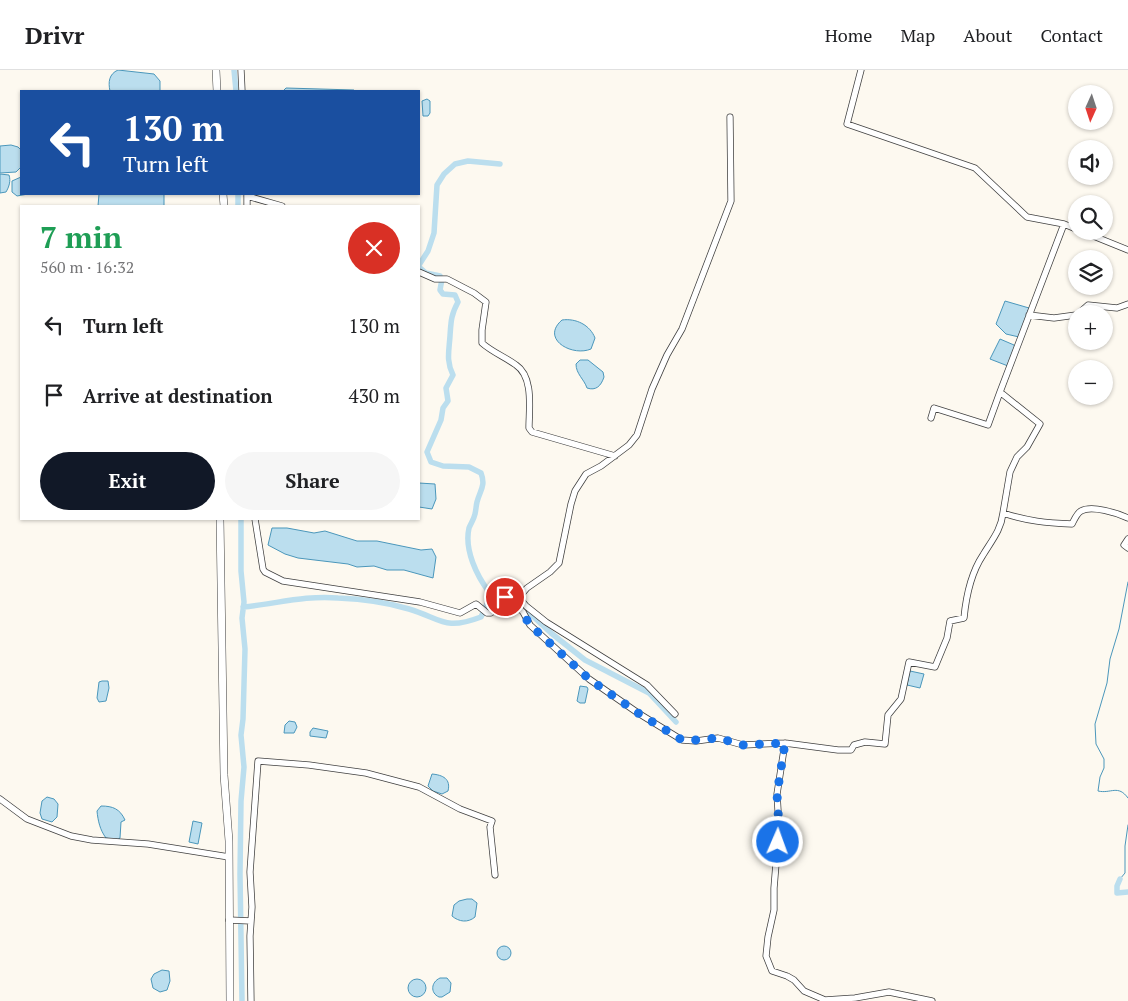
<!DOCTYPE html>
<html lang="en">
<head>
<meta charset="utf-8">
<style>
  :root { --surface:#fff; --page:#f6f6f6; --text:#202124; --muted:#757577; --line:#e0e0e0; --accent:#111827 }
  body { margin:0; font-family:"PT Serif",serif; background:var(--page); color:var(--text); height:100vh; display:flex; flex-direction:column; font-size:19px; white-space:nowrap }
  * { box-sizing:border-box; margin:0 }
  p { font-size:16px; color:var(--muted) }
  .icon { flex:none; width:28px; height:28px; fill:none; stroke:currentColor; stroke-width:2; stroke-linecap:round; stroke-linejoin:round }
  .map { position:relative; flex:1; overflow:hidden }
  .details { position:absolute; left:20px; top:135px; width:400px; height:315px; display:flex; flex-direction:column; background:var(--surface); border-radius:0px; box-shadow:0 1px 4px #0004 }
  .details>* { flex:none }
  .hud { position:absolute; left:20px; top:20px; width:400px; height:105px; border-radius:0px; box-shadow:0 1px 4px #0004; background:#1a4fa0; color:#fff; overflow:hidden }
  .needle { width:32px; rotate:183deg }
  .tools { position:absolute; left:1068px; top:15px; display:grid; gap:10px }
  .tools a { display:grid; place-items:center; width:45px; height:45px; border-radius:50%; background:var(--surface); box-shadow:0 1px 4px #0004; font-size:25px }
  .pin { position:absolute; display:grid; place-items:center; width:42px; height:42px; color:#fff; margin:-21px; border:2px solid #fff; border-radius:50%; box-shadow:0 1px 5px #0007 }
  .me { position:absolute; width:55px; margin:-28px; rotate:2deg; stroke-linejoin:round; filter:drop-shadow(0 0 4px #0008) }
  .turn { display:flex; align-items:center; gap:18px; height:105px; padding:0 20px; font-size:22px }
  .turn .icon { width:65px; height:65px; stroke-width:2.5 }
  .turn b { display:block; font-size:35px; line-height:42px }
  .round { display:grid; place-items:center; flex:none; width:52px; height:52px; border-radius:26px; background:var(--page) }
  .headline { display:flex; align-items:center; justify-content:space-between; height:85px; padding:0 20px }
  h1 { font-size:30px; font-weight:800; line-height:38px; color:#1e9e55 }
  .primary-button { display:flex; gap:10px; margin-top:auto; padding:10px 20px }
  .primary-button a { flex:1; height:58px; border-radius:30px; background:var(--accent); color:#fff; font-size:20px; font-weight:800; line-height:58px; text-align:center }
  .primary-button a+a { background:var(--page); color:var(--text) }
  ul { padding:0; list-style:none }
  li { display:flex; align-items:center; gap:15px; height:70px; padding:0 20px }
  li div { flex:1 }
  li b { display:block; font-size:19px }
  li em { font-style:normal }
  header { display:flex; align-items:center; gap:30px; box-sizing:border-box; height:70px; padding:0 25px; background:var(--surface); border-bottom:1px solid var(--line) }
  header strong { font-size:24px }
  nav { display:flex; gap:28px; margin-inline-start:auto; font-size:18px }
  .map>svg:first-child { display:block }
  .water { fill:#bbdeee; stroke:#4b97bb }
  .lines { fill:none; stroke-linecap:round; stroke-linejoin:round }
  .stream { stroke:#4b97bb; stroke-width:1 }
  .canal { stroke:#bbdeee; stroke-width:5.5 }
  .minor-casing { stroke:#404040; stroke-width:7 }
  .tertiary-casing { stroke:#404040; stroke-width:8 }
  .minor { stroke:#fff; stroke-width:5.5 }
  .tertiary { stroke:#fff; stroke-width:7 }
  .route { stroke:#1a73e8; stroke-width:9; stroke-dasharray:0 16.2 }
</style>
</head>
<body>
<header>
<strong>Drivr</strong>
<nav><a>Home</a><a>Map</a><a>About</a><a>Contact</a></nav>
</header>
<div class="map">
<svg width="1128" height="931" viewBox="0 0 1128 931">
  <rect width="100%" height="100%" fill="#fdf9f0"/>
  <!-- water -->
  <path class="water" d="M118 0 154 4 160 11V21H110C108 12 109 4 118 0Z
    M286 18 354 20V21H283Z
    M427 29 430 31V43L428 46H423L422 31Z
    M11 75 18 77 21 80V97L16 102 0 103V76Z
    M0 104 9 105C11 111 9 117 6 122L0 123Z
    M21 107V124H28L17 126 12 122V111Z
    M99 124H164V136H98Z
    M1005 231 1029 238 1019 267 1006 264 996 254Z
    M562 250C576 248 590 255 595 268L591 279C572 287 540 269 562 250Z
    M1000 269 1014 275 1015 278 1008 296 990 289Z
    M580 290H588L603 302 604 307C601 316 596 321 587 318 584 309 576 304 576 294Z
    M419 413 435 414 436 429 432 439 419 437Z
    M272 458H287L314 463 325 461 357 471H377L421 480 432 479 436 487 433 508 404 500H387L374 496 357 497 348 494 298 488 285 484 268 475Z
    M910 601 924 604 920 618 907 615Z
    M102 611H108L109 618 106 631 99 632 97 628 99 612Z
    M580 616 587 617 588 619 585 633H580L577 631Z
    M289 651 295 652 297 657 294 663H284L285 655Z
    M313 658 328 661 326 668 310 666V662Z
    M432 704C443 705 451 709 448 721L442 724 433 721 428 716Z
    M47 727 54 729 58 734 57 747 52 752 42 749 40 743 42 731Z
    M101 736C113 736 120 739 125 750L121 752 120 768 117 770 106 768C100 760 98 751 97 741Z
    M193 751 202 753 198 774 189 772Z
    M467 829H472L477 833 475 847C468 853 459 852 452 846L454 835 459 831Z
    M497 883a7 7 0 1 1 14 0a7 7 0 1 1-14 0Z
    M162 900 169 901 170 911 167 920 160 922 153 918 151 909 154 904Z
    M440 908H447L451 913 450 922 442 927H439C430 923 431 912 440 908Z
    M408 918a9 9 0 1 1 18 0a9 9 0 1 1-18 0Z"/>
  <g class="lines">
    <!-- stream -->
    <path class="stream" d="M1128 512 1119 559 1110 589 1107 613 1095 654 1096 674 1104 689V698L1100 707 1098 721C1111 724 1118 714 1128 728
      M1120 809 1125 803V776L1128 755"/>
    <!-- canal -->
    <path class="canal" d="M234 0 236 21
      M238 136V124
      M419 195 428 181 434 163 437 115 444 104 455 94 468 91 500 94
      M419 197 426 203 440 206
      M442 209 440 220 443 224 455 225 458 232C451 245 451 251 450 266 449 281 446 291 453 305L446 318 448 331 443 338 441 350 427 382 431 392 443 396 469 397 481 403C486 416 480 420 477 432 476 436 476 440 475 444 474 449 471 453 469 458 464 480 477 506 489 522H504L510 525 551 563 585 590 649 623 676 652
      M241 449V501L244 532 242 548 245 579 243 649 241 665 244 697 241 731 240 804 242 931
      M243 537C275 534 306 525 338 528 362 529 386 532 409 539 442 549 444 561 481 547L487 534 495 523
      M1120 809 1117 816V823L1128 822"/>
    <!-- minor casing -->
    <g class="minor-casing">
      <path id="minor" d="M241 0 242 21
        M861 0 847 54 975 98 1027 147 1064 154 1076 159
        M247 126 282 136
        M247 136V124
        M1064 154 1000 322 1040 354 1027 377 1017 387 1010 402 1003 443C1026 451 1047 453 1072 454 1074 450 1077 443 1081 441 1092 435 1117 443 1128 448
        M1081 161 1128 180
        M419 202 435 209H447L474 223 486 232 482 260V273C492 282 505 287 516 295 534 307 529 339 529 358L532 362 615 386
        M1078 244 1088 235 1117 238 1128 234
        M1029 245 1054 248 1076 245
        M931 348 934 338 988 355 1000 322
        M255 449 263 499 265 502 283 511 420 532 460 543 476 534 487 543H491L502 528H508L523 542 530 555 589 609 638 643 682 670 696 671 718 668 743 675 785 673 838 680H851L854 675 865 672 885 674 888 645 901 629 909 592 935 597 947 568 950 551 964 548C966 527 971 503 983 485 992 470 1001 460 1003 443
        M1128 469 1124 475 1128 478
        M675 644 647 615 546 552 526 536 521 530 520 526 527 518 550 502 559 493 571 434 575 421 586 404 601 396 629 375 637 365 652 319 667 285 682 259 731 131 730 47
        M785 673 777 724 779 757 774 818V840L768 867 766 886 772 901 787 906 794 910 804 921 825 930 855 928 889 922 932 931
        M0 729 27 749 71 766 92 770 148 774 229 787
        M229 850 251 851
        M251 931 250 866 252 837 250 802 258 691 309 695 366 703 419 717 460 739 492 751 490 757 495 805"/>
    </g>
    <!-- tertiary casing -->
    <g class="tertiary-casing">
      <path id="tertiary" d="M216 0 217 21
        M223 124 224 136
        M220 449 224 705 229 771 230 931"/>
    </g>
    <!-- minor -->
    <use href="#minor" class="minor"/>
    <!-- tertiary -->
    <use href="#tertiary" class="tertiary"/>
  </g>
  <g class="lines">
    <!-- route -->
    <path class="route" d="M505 527 520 539 530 555 589 609 638 643 682 670H696L718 668 743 675 785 673 777 724 779 757 778 772"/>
  </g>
</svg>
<div class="tools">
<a><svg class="needle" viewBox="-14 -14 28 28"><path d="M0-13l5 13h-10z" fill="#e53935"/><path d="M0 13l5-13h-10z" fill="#757577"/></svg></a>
<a><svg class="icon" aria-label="sound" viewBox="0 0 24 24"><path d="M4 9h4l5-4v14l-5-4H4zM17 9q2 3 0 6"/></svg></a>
<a><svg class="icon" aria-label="search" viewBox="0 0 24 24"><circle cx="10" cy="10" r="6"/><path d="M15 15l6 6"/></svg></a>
<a><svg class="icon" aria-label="layers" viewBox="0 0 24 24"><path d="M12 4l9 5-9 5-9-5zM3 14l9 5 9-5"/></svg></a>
<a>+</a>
<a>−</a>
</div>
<div class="pin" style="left:505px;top:527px;background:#d93025"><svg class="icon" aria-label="arrive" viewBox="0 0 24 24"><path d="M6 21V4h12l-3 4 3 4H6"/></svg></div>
<svg class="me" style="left:778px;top:772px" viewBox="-20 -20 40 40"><circle r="17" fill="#1a73e8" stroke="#fff" stroke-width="3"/><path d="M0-11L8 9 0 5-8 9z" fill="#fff"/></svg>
<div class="hud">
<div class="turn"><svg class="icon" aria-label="left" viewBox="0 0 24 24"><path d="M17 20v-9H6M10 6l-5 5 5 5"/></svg><div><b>130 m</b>Turn left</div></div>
</div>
<section class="details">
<div class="headline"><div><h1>7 min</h1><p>560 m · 16:32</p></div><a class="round" style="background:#d93025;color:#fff"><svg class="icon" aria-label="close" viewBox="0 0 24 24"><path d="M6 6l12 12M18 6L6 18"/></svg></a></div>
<ul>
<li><svg class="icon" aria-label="left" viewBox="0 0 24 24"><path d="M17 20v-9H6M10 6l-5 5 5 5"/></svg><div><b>Turn left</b></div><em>130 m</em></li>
<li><svg class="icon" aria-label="arrive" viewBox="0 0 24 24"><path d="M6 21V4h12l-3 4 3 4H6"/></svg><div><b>Arrive at destination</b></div><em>430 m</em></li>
</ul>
<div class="primary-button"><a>Exit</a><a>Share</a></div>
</section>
</div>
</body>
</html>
